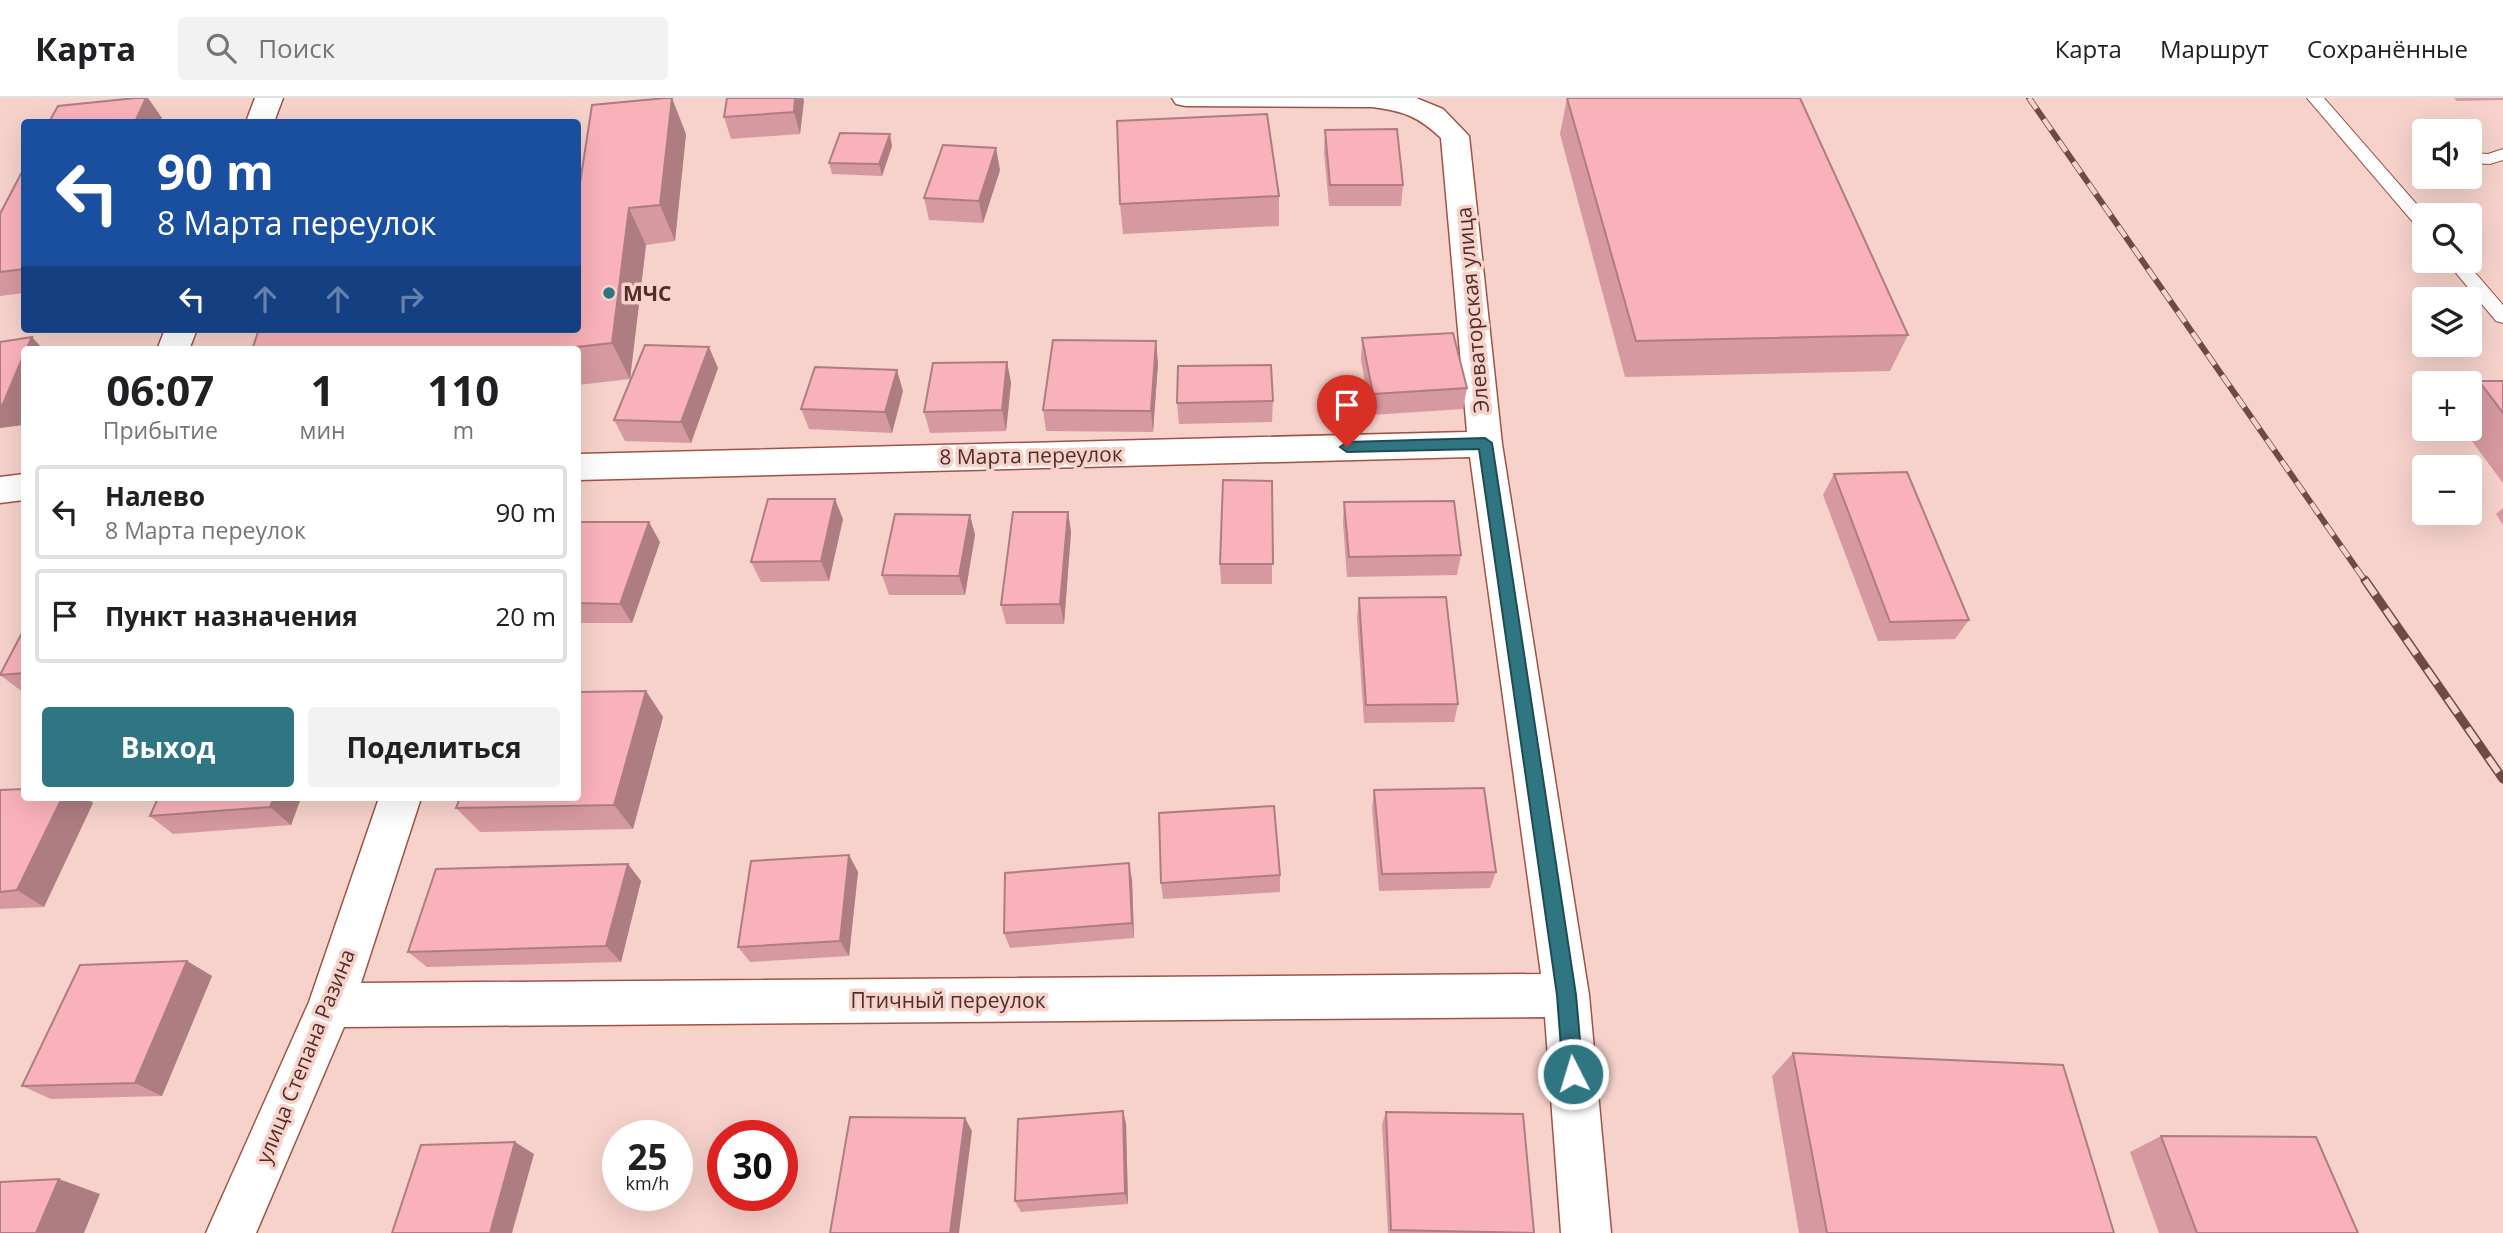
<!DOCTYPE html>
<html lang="ru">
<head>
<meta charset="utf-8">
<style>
  :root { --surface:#fff; --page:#f2f2f2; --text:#202124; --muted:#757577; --line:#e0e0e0; --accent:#2f7582 }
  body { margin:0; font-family:"Open Sans",sans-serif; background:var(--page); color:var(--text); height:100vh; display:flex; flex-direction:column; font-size:26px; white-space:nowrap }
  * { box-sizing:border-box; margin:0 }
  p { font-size:23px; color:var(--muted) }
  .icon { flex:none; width:38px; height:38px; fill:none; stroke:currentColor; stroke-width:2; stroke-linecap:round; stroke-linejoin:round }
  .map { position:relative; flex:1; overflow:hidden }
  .drawer { position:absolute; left:21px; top:248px; width:560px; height:455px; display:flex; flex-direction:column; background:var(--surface); border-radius:7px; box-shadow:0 7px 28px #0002 }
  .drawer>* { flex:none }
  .banner { position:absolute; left:21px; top:21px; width:560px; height:214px; border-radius:7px; box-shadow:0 7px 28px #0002; background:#1a4fa0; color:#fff; overflow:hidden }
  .tools { position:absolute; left:2412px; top:21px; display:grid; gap:14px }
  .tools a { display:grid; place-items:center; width:70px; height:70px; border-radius:7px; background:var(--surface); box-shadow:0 7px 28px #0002; font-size:35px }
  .speed { position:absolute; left:602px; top:1022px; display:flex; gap:14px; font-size:35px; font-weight:700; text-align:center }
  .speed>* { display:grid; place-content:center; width:91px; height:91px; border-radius:50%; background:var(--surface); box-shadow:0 7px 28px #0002; line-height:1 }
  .speed small { font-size:18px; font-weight:400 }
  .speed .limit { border:10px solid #d22; background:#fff; color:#111 }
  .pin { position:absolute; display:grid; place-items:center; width:60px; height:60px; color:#fff; margin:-72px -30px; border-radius:50% 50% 50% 0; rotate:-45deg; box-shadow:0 0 7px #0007 }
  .pin .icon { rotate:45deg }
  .me { position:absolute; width:77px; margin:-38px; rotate:355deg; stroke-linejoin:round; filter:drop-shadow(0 0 5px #0008) }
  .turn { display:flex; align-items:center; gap:24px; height:147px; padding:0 21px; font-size:32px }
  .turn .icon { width:91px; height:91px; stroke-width:2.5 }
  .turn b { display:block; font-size:49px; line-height:60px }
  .lanes { display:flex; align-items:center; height:66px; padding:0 21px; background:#0003; justify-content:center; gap:35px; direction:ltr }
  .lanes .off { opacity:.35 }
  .eta { display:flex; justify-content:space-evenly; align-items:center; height:119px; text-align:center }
  .eta b { font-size:42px; font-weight:700; line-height:49px }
  .primary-button { display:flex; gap:14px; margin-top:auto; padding:14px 21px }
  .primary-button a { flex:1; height:80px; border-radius:7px; background:var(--accent); color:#fff; font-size:28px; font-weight:700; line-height:80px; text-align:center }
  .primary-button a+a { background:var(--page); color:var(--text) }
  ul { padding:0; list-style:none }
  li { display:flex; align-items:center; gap:21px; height:94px; margin:0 14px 10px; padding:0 7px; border:4px solid var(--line); border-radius:7px }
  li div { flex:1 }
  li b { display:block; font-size:26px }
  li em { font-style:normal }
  header { display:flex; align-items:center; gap:42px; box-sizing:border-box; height:98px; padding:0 35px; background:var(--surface); border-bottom:2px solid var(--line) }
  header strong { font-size:33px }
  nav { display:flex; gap:38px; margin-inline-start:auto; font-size:24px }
  .search { width:490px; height:63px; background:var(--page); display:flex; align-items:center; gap:18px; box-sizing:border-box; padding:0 24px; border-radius:7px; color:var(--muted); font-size:26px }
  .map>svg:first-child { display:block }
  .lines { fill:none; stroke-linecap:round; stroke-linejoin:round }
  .lane-casing { stroke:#9f5344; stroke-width:2 }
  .street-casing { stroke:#9f5344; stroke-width:3 }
  .lane { fill:#fff; fill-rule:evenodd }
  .street { fill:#fff; fill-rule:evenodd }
  .rail-far1-casing { stroke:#6d4b44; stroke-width:6 }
  .rail-casing { stroke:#6d4b44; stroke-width:9 }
  .rail-far1 { stroke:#f6d2cb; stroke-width:4.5; stroke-dasharray:13; stroke-linecap:butt }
  .rail { stroke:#f6d2cb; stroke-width:6; stroke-dasharray:18; stroke-linecap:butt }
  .wall { fill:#d6999f }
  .shaded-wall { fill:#ae7d82 }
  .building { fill:#f9b2b9; stroke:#ae7d82; stroke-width:2 }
  .route { fill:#2f7582; stroke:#1f4c54; stroke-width:2 }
  .poi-dot { fill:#2f7582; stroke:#f6d2cb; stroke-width:2.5 }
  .labels { text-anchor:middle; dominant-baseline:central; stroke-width:7; stroke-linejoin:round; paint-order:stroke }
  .poi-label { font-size:21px; font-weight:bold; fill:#502e27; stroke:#f6d2cb; text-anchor:start }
  .street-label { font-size:21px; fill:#502e27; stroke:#f6d2cb }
</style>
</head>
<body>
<header>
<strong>Карта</strong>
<div class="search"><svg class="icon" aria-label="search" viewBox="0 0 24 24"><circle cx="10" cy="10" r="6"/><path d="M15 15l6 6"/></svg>Поиск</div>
<nav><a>Карта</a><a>Маршрут</a><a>Сохранённые</a></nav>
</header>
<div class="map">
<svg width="2503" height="1135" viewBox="0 0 2503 1135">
  <rect width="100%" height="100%" fill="#f6d2cb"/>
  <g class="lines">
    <!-- lane casing -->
    <g class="lane-casing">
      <path id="lane" d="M2307 0H2324L2426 117H2424V132L2418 130Z
        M2503 51V62L2490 66 2469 65V55L2488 56Z
        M2446 163H2465L2503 207V225L2496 223Z"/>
    </g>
    <!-- street casing -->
    <g class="street-casing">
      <path id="street" d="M255 0H283L274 24H246Z
        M1172 0H1416L1443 11 1469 38 1502 346 1589 897 1611 1135H1561L1545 919 344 929 256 1135H206L309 904 379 700H421L361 885 1541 876 1470 359 578 382V356L1467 334 1441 40C1418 18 1403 13 1372 9L1186 8 1176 6Z
        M165 231H197L189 252H157Z
        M24 376V402L0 405V379Z"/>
    </g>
    <!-- lane -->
    <use href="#lane" class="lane"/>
    <!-- street -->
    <use href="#street" class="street"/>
    <!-- rail-far1 casing -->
    <g class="rail-far1-casing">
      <path id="rail-far1" d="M2029 0 2366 484"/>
    </g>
    <!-- rail casing -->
    <g class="rail-casing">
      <path id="rail" d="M2365 482 2503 681"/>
    </g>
    <!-- rail-far1 -->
    <use href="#rail-far1" class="rail-far1"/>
    <!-- rail -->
    <use href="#rail" class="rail"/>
  </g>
  <!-- wall -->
  <path class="wall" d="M666 0 686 36 675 143 646 147 630 281 578 287V252H252L578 231Z
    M1567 0 1908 237 1890 273 1625 279 1560 36Z
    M2454 0H2503V2L2457 3Z
    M804 2 800 36 731 41 724 19Z
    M1325 32 1403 87 1401 108H1329L1324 54Z
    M892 48 882 78 832 76 829 65Z
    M24 70V195L0 198V116Z
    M1000 72 983 125 929 122 924 100Z
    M1279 98V128L1123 136 1120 106Z
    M1362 240 1467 290 1463 311 1371 317 1361 262Z
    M1007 264 1011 285 1006 333 930 335 924 314Z
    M1158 265 1153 334 1046 333 1043 312Z
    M718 270 691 345 625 343 614 322Z
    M2479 283H2503V385L2463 331H2469V293Z
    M903 293 892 335 809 331 801 311Z
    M1273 303 1272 324 1179 326 1177 305Z
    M1834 376 1969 522 1955 541 1878 543 1823 397Z
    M1272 383V486H1221L1220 466Z
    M1344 404 1461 457 1457 477 1347 479 1343 425Z
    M2503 410V427L2496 416Z
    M1068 414 1071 434 1064 526H1006L1001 507Z
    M970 417 975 437 965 497H889L882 477Z
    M843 421 829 483 761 484 751 464Z
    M578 424 660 444 632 525H578Z
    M1359 500 1458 606 1454 624 1364 625 1357 520Z
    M24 531V595L0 577Z
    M646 593 663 619 633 731 480 734 456 710Z
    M0 692 24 700H86L93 705 44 809 0 811Z
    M1374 692 1496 774 1490 790 1379 793 1372 710Z
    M158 700H301L291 727 173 736 150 718Z
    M849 757 858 774 849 858 750 864 738 849Z
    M628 766 641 783 621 864 427 869 408 854Z
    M1280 777V794L1163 801 1161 785Z
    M1132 782 1134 840 1010 850 1004 835Z
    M187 863 212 878 162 998 51 1001 22 988Z
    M1793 955 2114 1135H1799L1772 978Z
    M1123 1013 1126 1026 1128 1106 1021 1114 1015 1103Z
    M1386 1014 1534 1135H1388L1382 1026Z
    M2161 1038 2358 1135H2159L2130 1054Z"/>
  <!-- shaded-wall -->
  <path class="shaded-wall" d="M146 0H148L162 20 161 24H135Z
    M672 0 686 36 675 143 660 107Z
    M795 0H803L804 2 800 36 794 14Z
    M890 36 892 48 882 78 879 66Z
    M996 50 1000 72 983 125 979 103Z
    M629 110 646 147 630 281 612 245Z
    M32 239 44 252H26Z
    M1156 243 1158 265 1153 334 1151 313Z
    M709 249 718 270 691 345 681 324Z
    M24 256V327L0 330V307Z
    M1007 264 1011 285 1006 333 1002 312Z
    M897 272 903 293 892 335 885 314Z
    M835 401 843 421 829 483 821 463Z
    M1068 414 1071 434 1064 526 1060 506Z
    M970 417 975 437 965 497 959 478Z
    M649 424 660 444 632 525 620 506Z
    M646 593 663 619 633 731 614 707Z
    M62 700H86L93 705 44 809 17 792Z
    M274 700H301L291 727 270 709Z
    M849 757 858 774 849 858 840 843Z
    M1129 765 1132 782 1134 840 1132 825Z
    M628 766 641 783 621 864 606 848Z
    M187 863 212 878 162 998 135 985Z
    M1123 1013 1126 1026 1128 1106 1125 1095Z
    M965 1020 972 1033 959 1135H950Z
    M515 1044 534 1056 512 1135H490Z
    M59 1081 100 1096 84 1135H36Z"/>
  <!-- building -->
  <path class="building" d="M136 0H146L135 24H49L58 8Z
    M666 0H672L660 107 629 110 612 245 549 252H252L259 231H578V98L592 7Z
    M727 0H795L794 14 724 19Z
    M1567 0H1800L1908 237 1636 243Z
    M1267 16 1279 98 1120 106 1117 23Z
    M1397 31 1403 87H1330L1325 32Z
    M840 35 890 36 879 66 829 65Z
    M943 47 996 50 979 103 924 100Z
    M24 70V171L0 174V116Z
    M1453 235 1467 290 1373 296 1362 240Z
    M32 239 26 252H24V256L3 306 0 307V244Z
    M1053 242 1156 243 1151 313 1043 312Z
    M645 247 709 249 681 324 614 322Z
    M1007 264 1002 312 924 314 933 265Z
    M1271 267 1273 303 1177 305 1178 268Z
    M815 269 897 272 885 314 801 311Z
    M2479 283H2503V315Z
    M1907 374 1969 522 1890 524 1834 376Z
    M1223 382 1272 383 1273 466H1220Z
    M768 401H835L821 463 751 464Z
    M1454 403 1461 457 1349 459 1344 404Z
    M1013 414H1068L1060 506 1001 507Z
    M895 416 970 417 959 478 882 477Z
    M578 424H649L620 506 578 505Z
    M1446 499 1458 606 1366 607 1359 500Z
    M24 531V575L0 577Z
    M646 593 614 707 456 710 460 700H578V594Z
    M1484 690 1496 774 1382 776 1374 692Z
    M24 691V700H62L17 792 0 794V692Z
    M158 700H274L270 709 150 718Z
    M1274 708 1280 777 1161 785 1159 715Z
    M849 757 840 843 738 849 751 763Z
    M1129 765 1132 825 1004 835 1005 775Z
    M628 766 606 848 408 854 436 771Z
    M187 863 135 985 22 988 80 867Z
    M1793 955 2063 967 2114 1135H1827Z
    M1123 1013 1125 1095 1015 1103 1018 1021Z
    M1386 1014 1523 1016 1534 1135 1391 1132Z
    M850 1019 965 1020 950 1135H830Z
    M2161 1038 2316 1039 2358 1135H2197Z
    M515 1044 490 1135H392L421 1047Z
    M59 1081 36 1135H0V1084Z"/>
  <!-- route -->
  <path class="route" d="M1485 340 1492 345 1576 897 1583 976 1580 983 1573 986 1566 983 1563 976 1557 897 1479 351 1347 354 1340 349 1347 344Z"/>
  <!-- markers -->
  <circle class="poi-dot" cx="609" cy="195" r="7"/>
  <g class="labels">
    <!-- poi labels -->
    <g class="poi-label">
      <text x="623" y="195">МЧС</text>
    </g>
    <!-- street labels -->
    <g class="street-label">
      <text transform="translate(1472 212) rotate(-95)">Элеваторская улица</text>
      <text transform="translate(1031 357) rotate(-1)">8 Марта переулок</text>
      <text x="948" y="902">Птичный переулок</text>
      <text transform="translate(305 958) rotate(-68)">улица Степана Разина</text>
    </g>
  </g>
</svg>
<div class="tools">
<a><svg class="icon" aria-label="sound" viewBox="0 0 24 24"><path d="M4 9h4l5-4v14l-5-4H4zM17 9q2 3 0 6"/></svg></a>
<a><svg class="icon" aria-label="search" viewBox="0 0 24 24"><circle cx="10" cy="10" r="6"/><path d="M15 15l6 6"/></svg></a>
<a><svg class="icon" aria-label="layers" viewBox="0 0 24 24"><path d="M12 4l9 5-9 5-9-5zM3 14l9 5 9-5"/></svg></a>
<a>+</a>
<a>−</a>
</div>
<div class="speed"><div>25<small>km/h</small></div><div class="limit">30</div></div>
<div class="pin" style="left:1347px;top:349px;background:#d93025"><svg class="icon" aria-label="arrive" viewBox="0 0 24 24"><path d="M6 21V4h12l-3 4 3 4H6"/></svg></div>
<svg class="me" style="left:1573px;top:976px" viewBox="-20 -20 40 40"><circle r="17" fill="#2f7582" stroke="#fff" stroke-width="3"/><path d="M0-11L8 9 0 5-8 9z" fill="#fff"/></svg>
<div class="banner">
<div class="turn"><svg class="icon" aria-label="left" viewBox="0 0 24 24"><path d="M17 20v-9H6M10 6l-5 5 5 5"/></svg><div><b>90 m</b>8 Марта переулок</div></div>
<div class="lanes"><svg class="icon" aria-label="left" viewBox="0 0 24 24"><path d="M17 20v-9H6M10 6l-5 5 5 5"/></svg><svg class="icon off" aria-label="ahead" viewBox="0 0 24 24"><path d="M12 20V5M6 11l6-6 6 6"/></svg><svg class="icon off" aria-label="ahead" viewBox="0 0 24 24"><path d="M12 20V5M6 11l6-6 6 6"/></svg><svg class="icon off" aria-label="right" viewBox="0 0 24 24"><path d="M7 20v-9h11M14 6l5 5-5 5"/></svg></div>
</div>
<section class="drawer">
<div class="eta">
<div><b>06:07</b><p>Прибытие</p></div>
<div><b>1</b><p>мин</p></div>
<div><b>110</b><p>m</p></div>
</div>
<ul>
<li><svg class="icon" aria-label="left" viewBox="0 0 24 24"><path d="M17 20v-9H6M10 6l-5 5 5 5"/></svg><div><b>Налево</b><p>8 Марта переулок</p></div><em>90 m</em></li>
<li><svg class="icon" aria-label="arrive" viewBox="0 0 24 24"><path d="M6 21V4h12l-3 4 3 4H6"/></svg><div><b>Пункт назначения</b></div><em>20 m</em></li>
</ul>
<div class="primary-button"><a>Выход</a><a>Поделиться</a></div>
</section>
</div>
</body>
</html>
